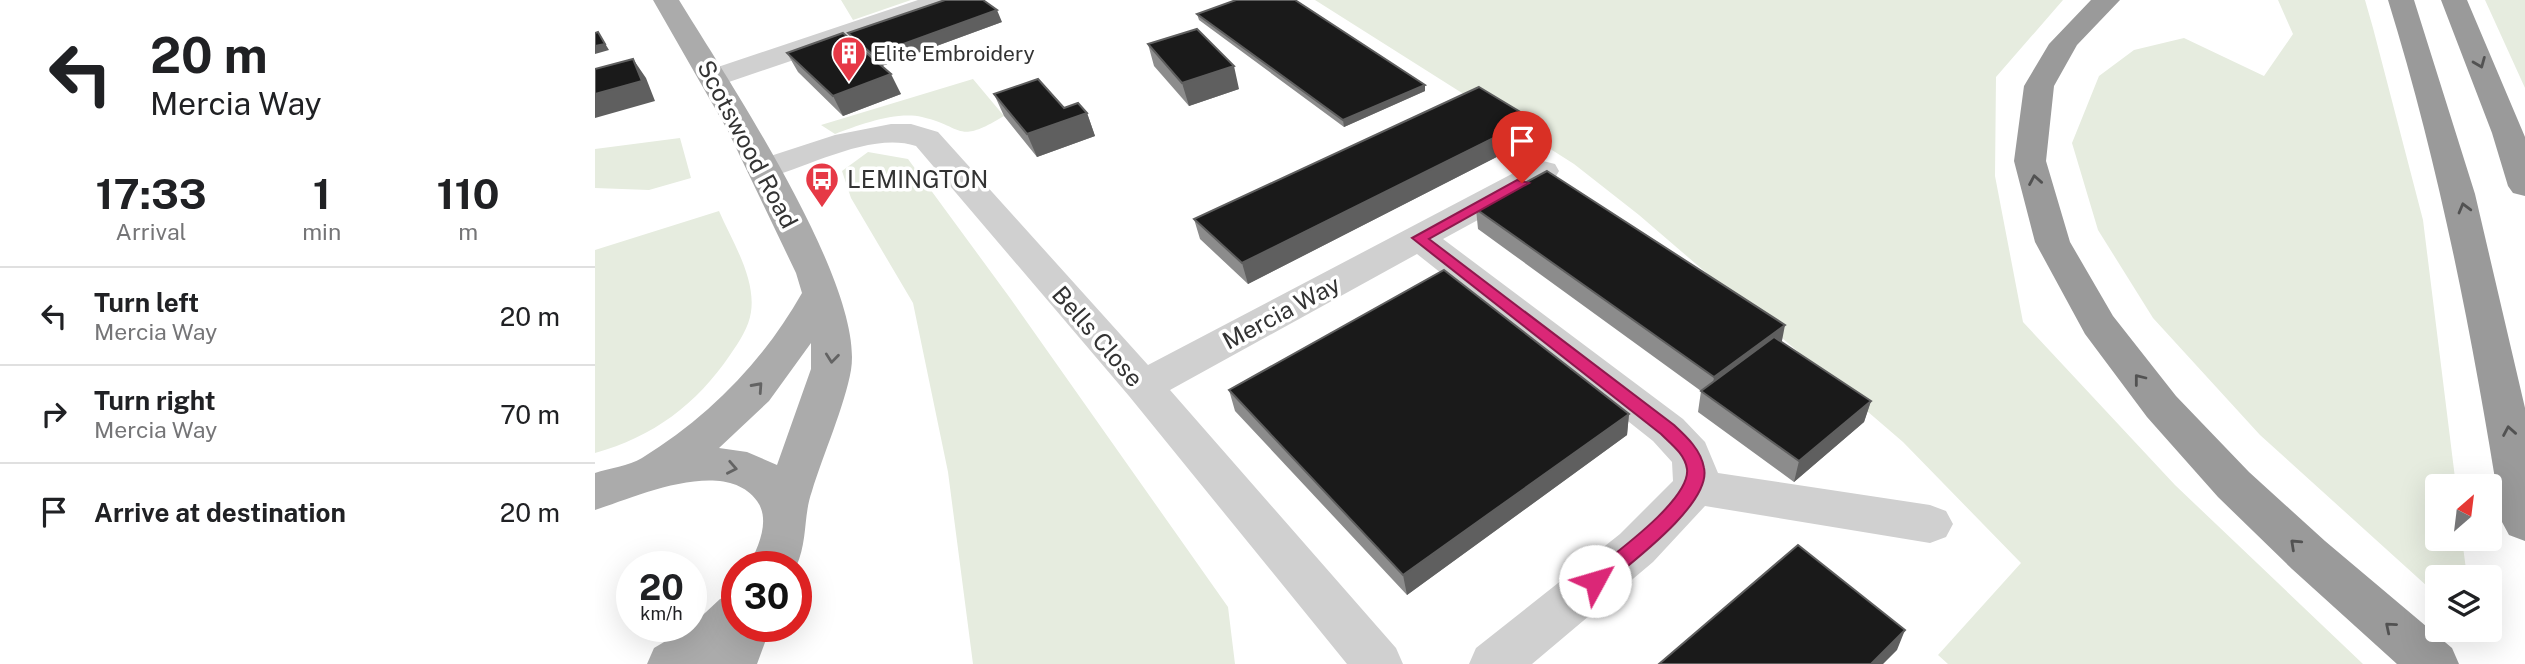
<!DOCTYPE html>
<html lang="en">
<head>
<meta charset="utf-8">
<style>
  :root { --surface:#fff; --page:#f2f2f2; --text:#202124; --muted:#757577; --line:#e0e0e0 }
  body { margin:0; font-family:"Public Sans",sans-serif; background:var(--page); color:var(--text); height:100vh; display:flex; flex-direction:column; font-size:26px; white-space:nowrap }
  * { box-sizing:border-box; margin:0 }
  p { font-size:23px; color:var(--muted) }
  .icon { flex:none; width:38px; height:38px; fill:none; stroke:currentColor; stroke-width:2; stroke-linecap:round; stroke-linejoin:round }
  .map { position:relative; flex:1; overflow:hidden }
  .panel { display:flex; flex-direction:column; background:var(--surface); width:595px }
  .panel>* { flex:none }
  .guide { background:#fff; color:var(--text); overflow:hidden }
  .needle { width:46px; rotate:28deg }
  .tools { position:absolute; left:1830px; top:474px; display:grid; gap:14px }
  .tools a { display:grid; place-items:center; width:77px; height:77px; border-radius:7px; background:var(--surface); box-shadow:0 7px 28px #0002; font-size:35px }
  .speed { position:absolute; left:21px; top:551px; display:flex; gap:14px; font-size:35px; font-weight:700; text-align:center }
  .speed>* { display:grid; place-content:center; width:91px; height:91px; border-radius:50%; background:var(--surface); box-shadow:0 7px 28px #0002; line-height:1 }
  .speed small { font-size:18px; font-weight:400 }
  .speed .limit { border:10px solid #d22; background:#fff; color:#111 }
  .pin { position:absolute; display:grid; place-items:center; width:60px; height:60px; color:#fff; margin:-72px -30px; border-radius:50% 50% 50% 0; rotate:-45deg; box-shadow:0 0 7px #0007 }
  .pin .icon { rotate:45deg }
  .me { position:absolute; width:77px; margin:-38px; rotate:51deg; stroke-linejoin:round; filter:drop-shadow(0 0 5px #0008) }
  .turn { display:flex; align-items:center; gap:24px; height:147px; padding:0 35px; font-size:32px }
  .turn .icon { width:91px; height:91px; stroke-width:2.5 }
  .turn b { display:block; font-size:49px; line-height:60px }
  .eta { display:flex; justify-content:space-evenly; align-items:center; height:119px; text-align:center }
  .eta b { font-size:42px; font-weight:700; line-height:49px }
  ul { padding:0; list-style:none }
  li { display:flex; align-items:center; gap:21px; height:98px; padding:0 35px; border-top:2px solid var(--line) }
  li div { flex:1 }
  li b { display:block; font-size:26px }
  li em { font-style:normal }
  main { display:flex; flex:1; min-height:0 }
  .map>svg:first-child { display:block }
  .green { fill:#e6ecdf }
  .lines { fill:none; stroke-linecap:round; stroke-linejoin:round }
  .minor { fill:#d0d0d0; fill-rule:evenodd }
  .major { fill:#ababab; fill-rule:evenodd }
  .highway { fill:#9a9a9a; fill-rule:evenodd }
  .wall { fill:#8c8c8c }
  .shaded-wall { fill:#5f5f5f }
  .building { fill:#1a1a1a; stroke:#5f5f5f; stroke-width:2 }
  .oneway { stroke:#525252 }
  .oneway2 { stroke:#636363 }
  .route { fill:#db2777; stroke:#8e194d; stroke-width:2 }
  .labels { text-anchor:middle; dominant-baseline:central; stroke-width:7; stroke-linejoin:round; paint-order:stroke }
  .far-poi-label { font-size:21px; fill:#333; stroke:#fff; text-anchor:start }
  .street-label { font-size:24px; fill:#333; stroke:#fff }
  .poi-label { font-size:24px; fill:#333; stroke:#fff; text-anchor:start }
</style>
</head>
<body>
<main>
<section class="panel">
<div class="guide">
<div class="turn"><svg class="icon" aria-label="left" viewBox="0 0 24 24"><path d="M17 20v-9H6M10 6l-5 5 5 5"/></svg><div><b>20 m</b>Mercia Way</div></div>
</div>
<div class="eta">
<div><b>17:33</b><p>Arrival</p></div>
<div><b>1</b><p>min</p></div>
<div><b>110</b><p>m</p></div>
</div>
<ul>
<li><svg class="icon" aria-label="left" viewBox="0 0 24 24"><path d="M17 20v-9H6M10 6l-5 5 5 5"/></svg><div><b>Turn left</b><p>Mercia Way</p></div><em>20 m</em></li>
<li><svg class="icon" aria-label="right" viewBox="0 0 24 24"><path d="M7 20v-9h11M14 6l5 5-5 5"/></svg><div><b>Turn right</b><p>Mercia Way</p></div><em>70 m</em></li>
<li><svg class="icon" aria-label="arrive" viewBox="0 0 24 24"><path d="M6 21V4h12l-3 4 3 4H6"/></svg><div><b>Arrive at destination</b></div><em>20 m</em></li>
</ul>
</section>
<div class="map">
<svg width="1930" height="664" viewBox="0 0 1930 664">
  <rect width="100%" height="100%" fill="#fff"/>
  <!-- green -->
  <path class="green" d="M246 0H316L258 20Z
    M720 0H1468L1401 77 1400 176 1428 322 1580 485 1768 664H1353L1343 655 1426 563 1308 442 1044 215 979 164Z
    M1683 0H1770L1778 28 1828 220 1861 486H1843V539H1867L1872 577 1843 578V596L1665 435 1558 318 1503 230 1477 143 1504 76 1539 50 1589 38 1669 76 1698 34Z
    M1890 0H1930V88Z
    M378 79 409 116C361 145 370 127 327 117 301 111 264 125 240 134L226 125Z
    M85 138 96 178 54 190 0 188V149Z
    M273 152 313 159 415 298 633 607 640 664H378L353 472 318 303 256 198 247 171Z
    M124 211C137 241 161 278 156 312 154 327 144 342 135 355 102 404 58 437 0 453V250Z"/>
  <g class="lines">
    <!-- minor -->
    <path class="minor" d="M323 0H362L358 6 128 84 118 87 108 84 103 78 108 72Z
      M296 124H316L343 132 553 365 936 164 948 161 960 164 964 171 960 178 848 239 1088 419 1110 442 1123 473 1335 505 1351 511 1358 524 1351 537 1335 543 1110 506 1058 562 937 664H874L881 648 1025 534 1078 481 1077 462 1058 441 822 254 575 390 801 648 808 664H752L534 396 321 146C276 131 212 168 168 179L157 176 152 169 157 162 240 135Z"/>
    <!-- major -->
    <path class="major" d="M58 0H84C131 77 270 284 256 370 250 405 228 455 217 491 208 516 213 541 201 567H153C163 548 176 520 162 501 130 456 40 497 0 510V473C14 468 34 466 47 458 113 417 168 362 207 293L201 273 133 131ZM216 343V369L182 465 152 452 124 448 174 401Z
      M142 593V626H176L162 664H52L59 648 96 626 125 599Z"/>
    <!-- highway -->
    <path class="highway" d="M1496 0H1525L1482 45 1459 86 1451 161 1475 242 1518 316 1581 396 1654 472 1730 541 1857 648 1864 664H1802L1697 569 1623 497 1552 417 1490 334 1440 242 1419 161 1429 86 1454 44Z
      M1793 0H1819L1880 194 1930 408V541L1914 535 1907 522C1879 345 1846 171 1793 0Z
      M1846 0H1872L1930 137V196L1918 193 1913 186 1897 133Z"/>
  </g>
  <!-- wall -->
  <path class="wall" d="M602 14 830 85V91L749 127 604 20Z
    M407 22 287 66 306 94 248 116 203 72 192 53 257 40 253 33Z
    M553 44 644 89 594 106 559 66Z
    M399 94 492 113 500 136 442 157 409 116Z
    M937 139 653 284 605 239 599 219Z
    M881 209 1187 343 1276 401 1269 422 1199 482 1103 412 1106 391 883 229Z
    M634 390 1034 414 1032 435 812 595 640 411Z"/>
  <!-- shaded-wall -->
  <path class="shaded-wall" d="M402 10 407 22 284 67 278 55Z
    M3 32 14 50 0 54V46Z
    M38 59 51 78 60 101 0 118V94Z
    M639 66 644 89 594 106 587 83Z
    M296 74 306 94 248 116 238 96Z
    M830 85V91L749 127 748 120Z
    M492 113 500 136 442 157 432 134Z
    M937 119V139L653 284 647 263Z
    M1190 325 1186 346 1116 398 1119 377Z
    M1276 401 1269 422 1199 482 1204 461Z
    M1034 414 1032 435 812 595 808 575Z
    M1310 630 1302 650 1288 664H1276Z"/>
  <!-- building -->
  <path class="building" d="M350 0H388L402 10 278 55 253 33Z
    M641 0H700L830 85 748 120 602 14Z
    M602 29 639 66 587 83 553 44Z
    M3 32 10 44 0 46V33Z
    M248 33 296 74 238 96 192 53Z
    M38 59 47 81 0 94V69Z
    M443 79 469 108 483 103 492 113 432 134 399 94Z
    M884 87 937 119 647 263 599 219Z
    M952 171 1190 325 1119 377 881 209Z
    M849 270 1034 414 808 575 634 390Z
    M1179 337 1276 401 1204 461 1106 391Z
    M1203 545 1310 630 1276 664H1064Z"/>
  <!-- one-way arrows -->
  <defs><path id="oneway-chevron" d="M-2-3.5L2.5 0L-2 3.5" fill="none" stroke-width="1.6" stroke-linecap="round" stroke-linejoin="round" transform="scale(1.75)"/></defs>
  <g class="oneway">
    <use href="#oneway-chevron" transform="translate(1885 63) rotate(68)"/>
    <use href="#oneway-chevron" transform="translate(1440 180) rotate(-100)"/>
    <use href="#oneway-chevron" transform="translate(1869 208) rotate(-105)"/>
    <use href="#oneway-chevron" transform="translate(1544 379) rotate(-128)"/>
    <use href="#oneway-chevron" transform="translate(1914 431) rotate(-100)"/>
    <use href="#oneway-chevron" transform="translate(1700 544) rotate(-137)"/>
    <use href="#oneway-chevron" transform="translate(1795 627) rotate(-140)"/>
  </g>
  <g class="oneway2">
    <use href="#oneway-chevron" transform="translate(237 358) rotate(96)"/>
    <use href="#oneway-chevron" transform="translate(163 387) rotate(-48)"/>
    <use href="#oneway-chevron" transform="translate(137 468) rotate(11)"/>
  </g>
  <!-- route -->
  <path class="route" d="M922 180 934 183 834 239 1079 425C1092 437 1106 450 1109 468 1117 504 1033 565 1007 587L1000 590 993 587 991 581 993 575C1016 556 1096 500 1092 469 1090 454 1076 444 1066 434L817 238Z"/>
  <!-- icons -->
  <defs>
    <g id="building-pin" transform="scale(1.75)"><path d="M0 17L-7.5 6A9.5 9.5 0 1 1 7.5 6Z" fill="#e63946" stroke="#fff"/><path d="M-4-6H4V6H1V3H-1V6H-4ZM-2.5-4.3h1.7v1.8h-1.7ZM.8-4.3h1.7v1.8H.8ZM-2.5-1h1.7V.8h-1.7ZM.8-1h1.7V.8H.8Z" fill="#fff"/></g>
    <g id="bus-pin" transform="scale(1.75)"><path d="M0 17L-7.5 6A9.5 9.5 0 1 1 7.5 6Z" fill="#e63946" stroke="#fff"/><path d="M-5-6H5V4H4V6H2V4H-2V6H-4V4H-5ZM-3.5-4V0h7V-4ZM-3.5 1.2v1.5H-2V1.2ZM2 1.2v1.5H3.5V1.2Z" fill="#fff"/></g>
  </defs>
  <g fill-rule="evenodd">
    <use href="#building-pin" x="254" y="53"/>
    <use href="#bus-pin" x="227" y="179"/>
  </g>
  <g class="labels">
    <!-- far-poi labels -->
    <g class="far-poi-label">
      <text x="278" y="53">Elite Embroidery</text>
    </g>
    <!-- street labels -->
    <g class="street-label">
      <text transform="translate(153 144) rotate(62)">Scotswood Road</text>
      <text transform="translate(686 312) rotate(-28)">Mercia Way</text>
      <text transform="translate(503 336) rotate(49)">Bells Close</text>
    </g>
    <!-- poi labels -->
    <g class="poi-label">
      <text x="252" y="179">LEMINGTON</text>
    </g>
  </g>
</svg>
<div class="tools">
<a><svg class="needle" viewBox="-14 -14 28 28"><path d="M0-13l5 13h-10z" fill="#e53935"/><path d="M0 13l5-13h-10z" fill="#757577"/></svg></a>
<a><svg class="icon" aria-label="layers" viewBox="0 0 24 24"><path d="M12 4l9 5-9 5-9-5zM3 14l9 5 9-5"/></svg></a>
</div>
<div class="speed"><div>20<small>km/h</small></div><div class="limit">30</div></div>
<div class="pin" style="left:927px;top:183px;background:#d93025"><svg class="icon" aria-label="arrive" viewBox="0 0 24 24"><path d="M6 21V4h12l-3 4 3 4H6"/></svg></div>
<svg class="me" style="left:1000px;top:581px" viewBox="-20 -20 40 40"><circle r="19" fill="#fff"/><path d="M0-13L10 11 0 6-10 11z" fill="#db2777"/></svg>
</div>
</main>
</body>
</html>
